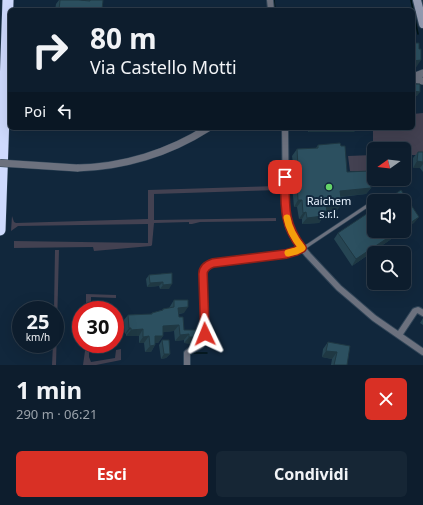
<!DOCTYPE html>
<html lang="it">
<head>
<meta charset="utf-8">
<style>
  :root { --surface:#0d1d2d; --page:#162635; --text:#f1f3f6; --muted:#9aa2aa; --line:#2d3b49; --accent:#d93025 }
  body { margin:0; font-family:"Noto Sans",sans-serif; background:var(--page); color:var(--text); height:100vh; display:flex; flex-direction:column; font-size:15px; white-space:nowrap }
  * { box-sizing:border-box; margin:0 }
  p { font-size:13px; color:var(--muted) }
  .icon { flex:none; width:22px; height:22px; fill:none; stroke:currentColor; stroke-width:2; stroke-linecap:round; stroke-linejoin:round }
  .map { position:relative; height:365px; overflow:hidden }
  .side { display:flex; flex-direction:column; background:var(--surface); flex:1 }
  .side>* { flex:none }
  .guide { position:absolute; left:8px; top:8px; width:407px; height:122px; border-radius:6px; box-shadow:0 4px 16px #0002,0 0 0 1px var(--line); background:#0d1d2d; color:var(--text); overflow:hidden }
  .needle { width:26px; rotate:256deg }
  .tools { position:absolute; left:367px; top:142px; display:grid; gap:8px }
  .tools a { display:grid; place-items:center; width:44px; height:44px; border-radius:6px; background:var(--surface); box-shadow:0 4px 16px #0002,0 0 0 1px var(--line); font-size:20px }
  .speed { position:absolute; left:12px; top:301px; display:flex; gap:8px; font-size:20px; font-weight:700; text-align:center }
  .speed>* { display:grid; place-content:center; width:52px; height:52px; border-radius:50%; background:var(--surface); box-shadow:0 4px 16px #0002,0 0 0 1px var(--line); line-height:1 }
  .speed small { font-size:10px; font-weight:400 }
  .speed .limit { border:6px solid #d22; background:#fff; color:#111 }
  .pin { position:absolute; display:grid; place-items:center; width:34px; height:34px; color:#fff; margin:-17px; border-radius:8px; box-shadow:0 2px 6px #0006 }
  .me { position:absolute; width:44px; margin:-22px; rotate:358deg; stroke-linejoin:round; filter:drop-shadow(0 0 3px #0008) }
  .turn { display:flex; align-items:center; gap:14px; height:84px; padding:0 16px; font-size:18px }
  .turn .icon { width:52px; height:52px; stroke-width:2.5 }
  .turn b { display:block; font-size:28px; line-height:34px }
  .then { display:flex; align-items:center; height:38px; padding:0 16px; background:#0003; gap:8px; font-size:15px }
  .round { display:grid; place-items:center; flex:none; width:42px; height:42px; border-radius:6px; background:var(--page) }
  .headline { display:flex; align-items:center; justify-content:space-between; height:68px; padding:0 16px }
  h1 { font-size:24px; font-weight:700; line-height:30px }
  .button { display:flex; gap:8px; margin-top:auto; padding:8px 16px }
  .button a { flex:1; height:46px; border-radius:6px; background:var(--accent); color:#fff; font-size:16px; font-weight:700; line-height:46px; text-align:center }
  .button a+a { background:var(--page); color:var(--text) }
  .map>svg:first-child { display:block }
  .green { fill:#434151 }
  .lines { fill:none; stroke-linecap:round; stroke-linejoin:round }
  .stream { stroke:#001417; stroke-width:1.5 }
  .service-casing { stroke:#2f4457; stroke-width:4.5 }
  .minor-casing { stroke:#2f4457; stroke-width:8 }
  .tertiary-casing { stroke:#2f4457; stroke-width:8 }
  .secondary-casing { stroke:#2f4457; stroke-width:10 }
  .motorway-casing { stroke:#2f4457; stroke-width:12 }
  .service { stroke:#6c717e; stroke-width:3 }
  .minor { stroke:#6c717e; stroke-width:6 }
  .tertiary { stroke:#6c717e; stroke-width:7 }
  .secondary { stroke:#939bb1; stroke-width:8 }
  .motorway { stroke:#cedafd; stroke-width:11 }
  .tertiary-bridge-casing { stroke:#2f4457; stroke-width:8; stroke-linecap:butt }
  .tertiary-bridge { stroke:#6c717e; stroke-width:7 }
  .wall { fill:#264553 }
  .shaded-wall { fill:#1f3843 }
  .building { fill:#2c5060; stroke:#1f3843 }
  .route-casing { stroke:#8d1f18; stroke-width:10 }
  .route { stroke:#d93025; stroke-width:7 }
  .slow { stroke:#f59e0b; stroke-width:7 }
  .poi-dot { fill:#64d468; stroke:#11273c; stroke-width:1.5 }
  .labels { text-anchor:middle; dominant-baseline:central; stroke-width:4; stroke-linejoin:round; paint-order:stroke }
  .poi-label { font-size:11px; fill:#e8f3ff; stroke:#11273c }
</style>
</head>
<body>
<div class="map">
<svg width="423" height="365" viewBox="0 0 423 365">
  <rect width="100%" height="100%" fill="#11273c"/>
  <!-- green -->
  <path class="green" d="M423 113V155H406V173H404V149H374V172L350 171 348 156 373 155V128H413V114Z
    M277 186 278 190 154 194V220L276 218V221L200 222 192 224H189V222L154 223 152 245 151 246 94 251 93 247 14 248V241L148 243V224L18 226 11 231 12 216 14 222 16 223 148 219V190Z
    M55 250H59L56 365H52L53 344H55V310H54Z
    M86 294 116 295V298L91 297V310H86Z
    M86 344H89V357L91 362 115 358 116 350 121 349V360L96 365H82H83Z"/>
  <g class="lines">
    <!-- stream -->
    <path class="stream" d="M274 0 275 10
      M411 0 418 34
      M208 344V338
      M189 357 192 353H207"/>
    <!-- service casing -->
    <g class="service-casing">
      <path id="service" d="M302 248 307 246 370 204"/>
    </g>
    <!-- minor casing -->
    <g class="minor-casing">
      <path id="minor" d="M270 0 271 10
        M285 128 286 212 289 228 295 239 308 255 339 288 352 299 374 318 423 352
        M399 335 415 311 418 310 423 313
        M187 365V353C193 347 203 348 205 338L203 275C203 268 207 265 213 263L286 254 296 251 302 248"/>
    </g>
    <!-- tertiary casing -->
    <g class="tertiary-casing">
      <path id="tertiary" d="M413 77 423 73
        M413 79 423 81
        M77 168C123 167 169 153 208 128"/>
    </g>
    <!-- secondary casing -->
    <g class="secondary-casing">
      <path id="secondary" d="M417 0 423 24"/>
    </g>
    <!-- motorway casing -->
    <g class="motorway-casing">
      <path id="motorway" d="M0 230 8 0"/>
    </g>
    <!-- service -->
    <use href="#service" class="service"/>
    <!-- minor -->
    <use href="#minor" class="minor"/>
    <!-- tertiary -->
    <use href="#tertiary" class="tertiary"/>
    <!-- secondary -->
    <use href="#secondary" class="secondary"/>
    <!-- motorway -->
    <use href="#motorway" class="motorway"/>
    <!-- tertiary-bridge casing -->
    <g class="tertiary-bridge-casing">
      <path id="tertiary-bridge" d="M0 163 77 168"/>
    </g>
    <!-- tertiary-bridge -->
    <use href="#tertiary-bridge" class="tertiary-bridge"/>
  </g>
  <!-- wall -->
  <path class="wall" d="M59 0H79L85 1V0H103L102 10H55L56 4Z
    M308 128H356L354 132H308Z
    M318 145 341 146 347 172 371 188 366 194 341 197 342 204 337 210 327 211 319 223 302 224V219H299L297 207H294L291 174 294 171 292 156 297 149 316 148Z
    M418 152H423V172L420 168H413V158Z
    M403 231 352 266 334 239 338 233Z
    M172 273 169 289H160L159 286 147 287 146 279 149 275Z
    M174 300 184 313 179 314V317L184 330 197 337 193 344 184 343V340L175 341 174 331 163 332V336L158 343H155V345L151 352H145L144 343H139V336H126V334H125L123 321 128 315 151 314 152 313 162 310 163 309 169 308Z
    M423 318V325L420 323Z
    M162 340 170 354 166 358 161 359 159 345Z
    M328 342 347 365H331L332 359 322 357 323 349Z"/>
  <!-- shaded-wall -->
  <path class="shaded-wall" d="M421 60 415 69H413V61Z
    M413 91 420 92 417 96H413Z
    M311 128H356L354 132H308Z
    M417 161 423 162V164L420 168H413Z
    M371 188 366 194 336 197 340 191Z
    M298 200H302L297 207H294Z
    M342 204 337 210 327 211 319 223 302 224 307 218 326 205Z
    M306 212 302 219H299L303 213Z
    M419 217 414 223 404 230V227Z
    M398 231H403L352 266 356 259Z
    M163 282 159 286 147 287 150 283Z
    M172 284 169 289H160L163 285Z
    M188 307 184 313 174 314 178 308Z
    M179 325 174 331 158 333 163 326Z
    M129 328H131L126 334H125Z
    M143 329 139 336H126L131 330Z
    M189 334 184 340 175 341 180 335Z
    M149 336 144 343H139L143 337Z
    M155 336H163L158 343H150Z
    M189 337H197L193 344 184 343Z
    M155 345 151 352H145L150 346Z
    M326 351 337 352 332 359 322 357Z
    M164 354H170L166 358 161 359Z"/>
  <!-- building -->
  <path class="building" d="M60 0H79L90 1V0H103L102 10H59Z
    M413 31H414V43H419V49H421V60L413 61Z
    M413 84H420V92L413 91Z
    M340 143 341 146H345L347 172 369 171 371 188 340 191 342 204 326 205 327 211H323V216L307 218 306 212 303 213 302 200H298L296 168 298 167 297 149 318 148V145Z
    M418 152H423V162L417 161Z
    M401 190 419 217 404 227V201H385Z
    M374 209V231H398L356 259 338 233Z
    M172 273V284L163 285V282L150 283 149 275Z
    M174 300H188V307L178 308 179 317H183L184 330H196L197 337H189V334L180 335 179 325 163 326V336H155V345L150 346 149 336 143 337V329L131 330V328H129L128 315 152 314V313L163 310V309L174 307Z
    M162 340H169L170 354H164Z
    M328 342 350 346 347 365H334L337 352 326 351Z"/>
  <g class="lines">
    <!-- route casing -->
    <g class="route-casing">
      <path id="route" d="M205 334 203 274C203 268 207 265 213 263L286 254 296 251 302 248C283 224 285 205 285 177"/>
    </g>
    <!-- route -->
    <use href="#route" class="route"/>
    <!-- slow -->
    <path class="slow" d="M287 218C289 230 295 239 302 248L296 251 288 253"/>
  </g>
  <!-- markers -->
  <circle class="poi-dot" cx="329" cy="187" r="4"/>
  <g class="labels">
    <!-- poi labels -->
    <g class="poi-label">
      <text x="329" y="200">Raichem<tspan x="329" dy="13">s.r.l.</tspan></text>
    </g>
  </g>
</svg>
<div class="tools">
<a><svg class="needle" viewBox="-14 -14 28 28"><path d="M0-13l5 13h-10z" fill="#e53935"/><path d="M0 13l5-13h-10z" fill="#9aa2aa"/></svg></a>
<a><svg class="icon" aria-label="sound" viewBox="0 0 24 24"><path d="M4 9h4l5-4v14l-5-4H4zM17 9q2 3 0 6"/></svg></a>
<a><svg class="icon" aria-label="search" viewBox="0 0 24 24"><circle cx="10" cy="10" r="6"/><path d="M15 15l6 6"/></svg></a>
</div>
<div class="speed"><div>25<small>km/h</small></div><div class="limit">30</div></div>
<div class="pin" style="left:285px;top:177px;background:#d93025"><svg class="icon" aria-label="arrive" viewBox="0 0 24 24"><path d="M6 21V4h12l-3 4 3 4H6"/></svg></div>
<svg class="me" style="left:205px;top:334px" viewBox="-20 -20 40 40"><path d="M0-17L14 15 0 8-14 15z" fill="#d93025" stroke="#fff" stroke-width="4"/></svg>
<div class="guide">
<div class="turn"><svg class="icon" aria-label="right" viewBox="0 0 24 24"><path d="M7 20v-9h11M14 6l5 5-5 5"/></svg><div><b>80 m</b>Via Castello Motti</div></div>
<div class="then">Poi<svg class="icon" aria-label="left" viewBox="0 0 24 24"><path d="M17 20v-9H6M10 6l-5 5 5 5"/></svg></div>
</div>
</div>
<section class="side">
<div class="headline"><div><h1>1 min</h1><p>290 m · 06:21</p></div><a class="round" style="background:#d93025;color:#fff"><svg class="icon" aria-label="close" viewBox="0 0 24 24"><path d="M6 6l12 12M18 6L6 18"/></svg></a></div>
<div class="button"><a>Esci</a><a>Condividi</a></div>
</section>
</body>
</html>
